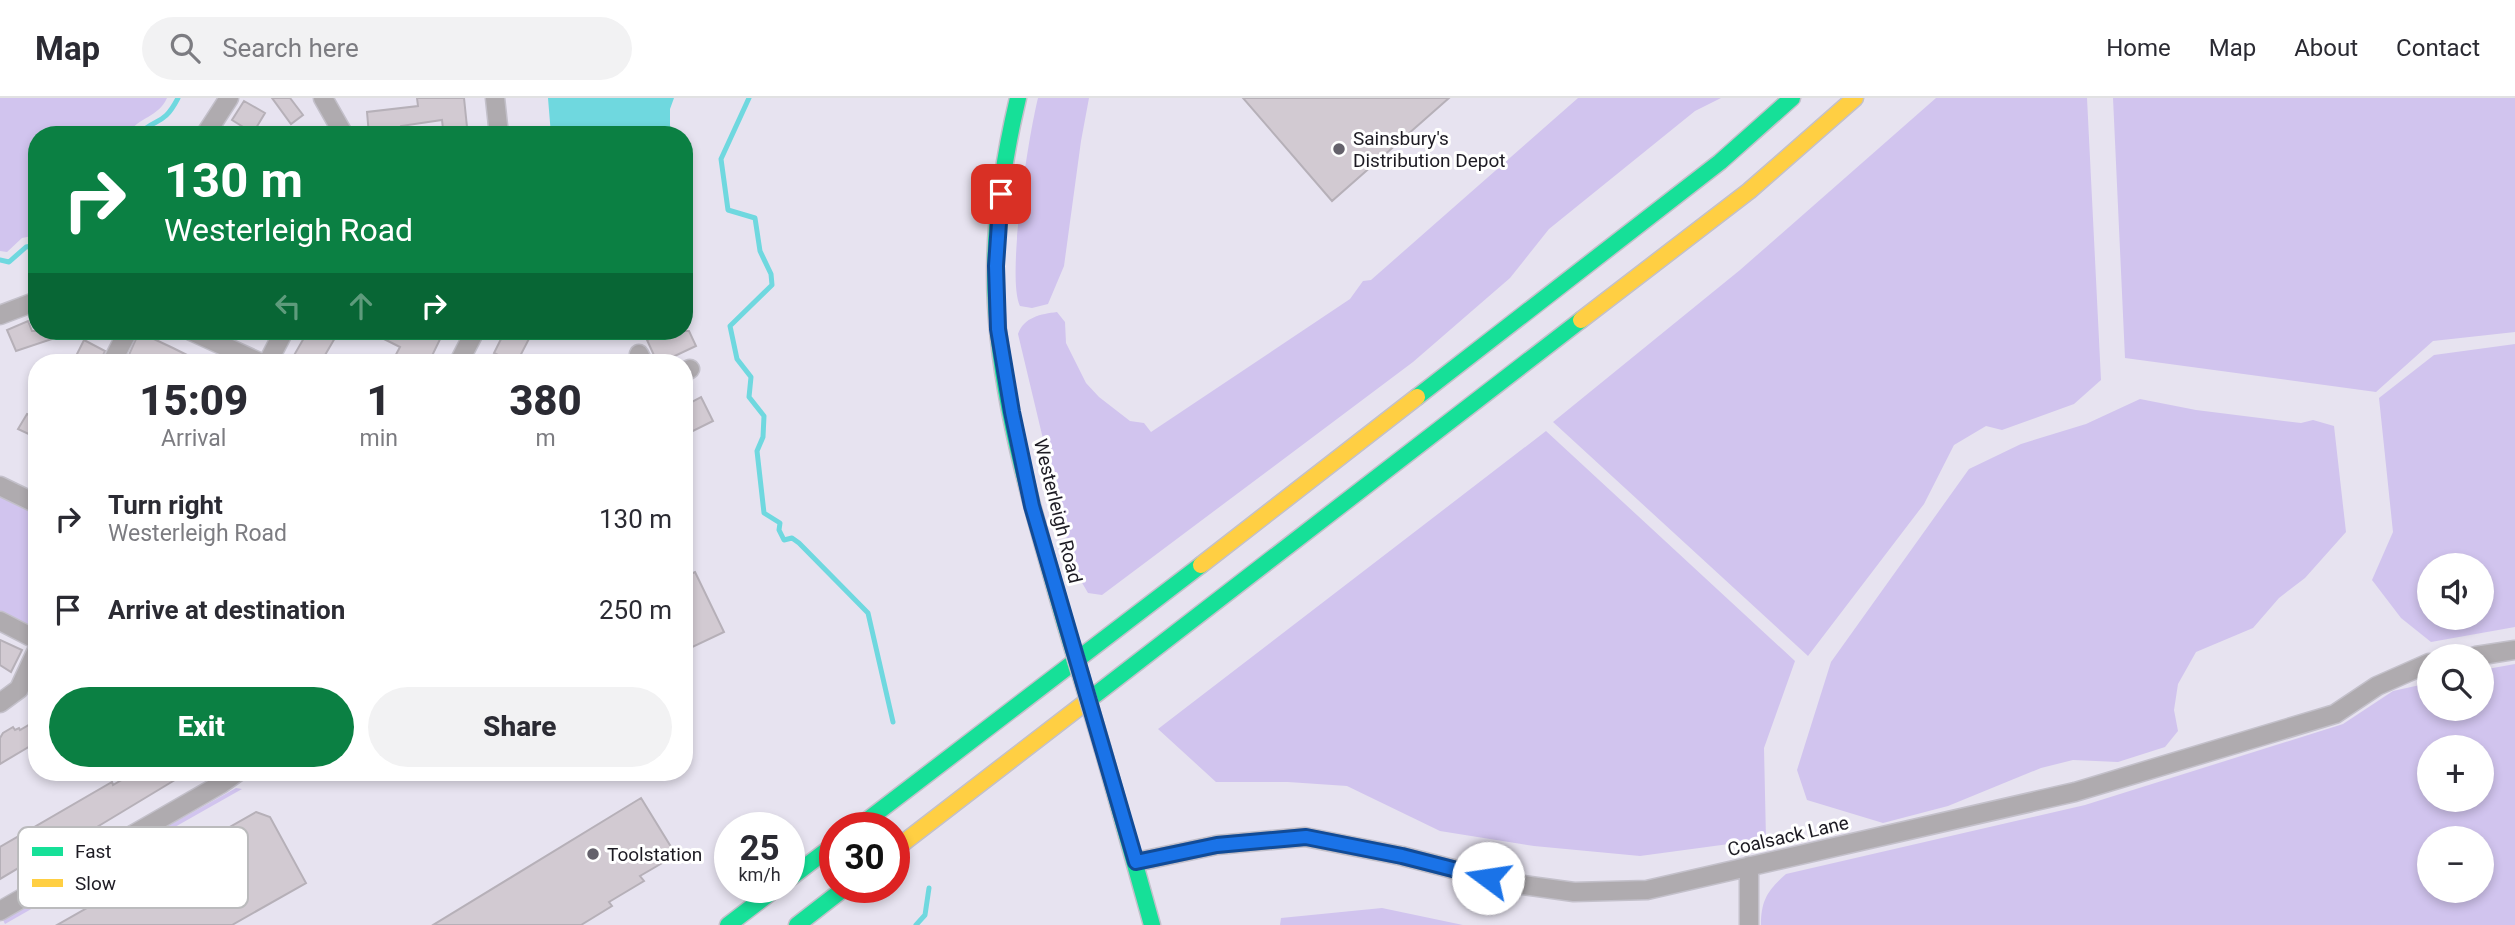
<!DOCTYPE html>
<html lang="en">
<head>
<meta charset="utf-8">
<style>
  :root { --surface:#fff; --page:#f2f2f3; --text:#2b2b33; --muted:#7c7c81; --line:#e1e1e2; --accent:#0b8043 }
  body { margin:0; font-family:Roboto,sans-serif; background:var(--page); color:var(--text); height:100vh; display:flex; flex-direction:column; font-size:26px; white-space:nowrap }
  * { box-sizing:border-box; margin:0 }
  p { font-size:23px; color:var(--muted) }
  .icon { flex:none; width:38px; height:38px; fill:none; stroke:currentColor; stroke-width:2; stroke-linecap:round; stroke-linejoin:round }
  .map { position:relative; flex:1; overflow:hidden }
  .sheet { position:absolute; left:28px; top:256px; width:665px; height:427px; display:flex; flex-direction:column; background:var(--surface); border-radius:28px; box-shadow:0 4px 10px #0003 }
  .sheet>* { flex:none }
  .top-card { position:absolute; left:28px; top:28px; width:665px; height:214px; border-radius:28px; box-shadow:0 4px 10px #0003; background:#0b8043; color:#fff; overflow:hidden }
  .fabs { position:absolute; left:2417px; top:455px; display:grid; gap:14px }
  .fabs a { display:grid; place-items:center; width:77px; height:77px; border-radius:50%; background:var(--surface); box-shadow:0 4px 10px #0003; font-size:35px }
  .speed { position:absolute; left:714px; top:714px; display:flex; gap:14px; font-size:35px; font-weight:700; text-align:center }
  .speed>* { display:grid; place-content:center; width:91px; height:91px; border-radius:50%; background:var(--surface); box-shadow:0 4px 10px #0003; line-height:1 }
  .speed small { font-size:18px; font-weight:400 }
  .speed .limit { border:10px solid #d22; background:#fff; color:#111 }
  .pin { position:absolute; display:grid; place-items:center; width:60px; height:60px; color:#fff; margin:-30px; border-radius:14px; box-shadow:0 4px 10px #0006 }
  .me { position:absolute; width:77px; margin:-38px; rotate:284deg; stroke-linejoin:round; filter:drop-shadow(0 0 5px #0008) }
  .turn { display:flex; align-items:center; gap:24px; height:147px; padding:0 21px; font-size:32px }
  .turn .icon { width:91px; height:91px; stroke-width:2.5 }
  .turn b { display:block; font-size:49px; line-height:60px }
  .lanes { display:flex; align-items:center; height:66px; padding:0 21px; background:#0003; justify-content:center; gap:35px; direction:ltr }
  .lanes .off { opacity:.35 }
  .eta { display:flex; justify-content:space-evenly; align-items:center; height:119px; text-align:center }
  .eta b { font-size:42px; font-weight:800; line-height:49px }
  .cta { display:flex; gap:14px; margin-top:auto; padding:14px 21px }
  .cta a { flex:1; height:80px; border-radius:42px; background:var(--accent); color:#fff; font-size:28px; font-weight:800; line-height:80px; text-align:center }
  .cta a+a { background:var(--page); color:var(--text) }
  ul { padding:0; list-style:none }
  li { display:flex; align-items:center; gap:21px; height:91px; padding:0 21px }
  li div { flex:1 }
  li b { display:block; font-size:26px }
  li em { font-style:normal }
  header { display:flex; align-items:center; gap:42px; box-sizing:border-box; height:98px; padding:0 35px; background:var(--surface); border-bottom:2px solid var(--line) }
  header strong { font-size:33px }
  nav { display:flex; gap:38px; margin-inline-start:auto; font-size:24px }
  .search { width:490px; height:63px; background:var(--page); display:flex; align-items:center; gap:18px; box-sizing:border-box; padding:0 24px; border-radius:38px; color:var(--muted); font-size:26px }
  .map>svg:first-child { display:block }
  .green { fill:#d1c4ee; fill-rule:evenodd }
  .water { fill:#6fd8df }
  .lines { fill:none; stroke-linecap:round; stroke-linejoin:round }
  .stream { stroke:#6fd8df; stroke-width:5 }
  .building { fill:#d2cad2; stroke:#b6b0b8; stroke-width:2 }
  .street-casing { stroke:#c3c0ca; stroke-width:21 }
  .fast-casing { stroke:#c3c0ca; stroke-width:19 }
  .slow-casing { stroke:#c3c0ca; stroke-width:19 }
  .street { stroke:#afabaf; stroke-width:18 }
  .fast { stroke:#16e098; stroke-width:16 }
  .slow { stroke:#ffcf43; stroke-width:16 }
  .fast-bridge-casing { stroke:#c3c0ca; stroke-width:19; stroke-linecap:butt }
  .fast-bridge { stroke:#16e098; stroke-width:16 }
  .route-casing { stroke:#114b97; stroke-width:18 }
  .route { stroke:#1a73e8; stroke-width:12 }
  .poi-dot { fill:#64616b; stroke:#fff; stroke-width:2.5 }
  .labels { text-anchor:middle; dominant-baseline:central; stroke-width:6; stroke-linejoin:round; paint-order:stroke }
  .poi-label { font-size:19px; fill:#1d1b23; stroke:#fff; text-anchor:start }
  .street-label { font-size:19px; fill:#1d1b23; stroke:#fff }
  .key { fill:#fff; stroke:#bbbbbd; stroke-width:2 }
  .key-label { font-size:19px; fill:#1d1b23 }
</style>
</head>
<body>
<header>
<strong>Map</strong>
<div class="search"><svg class="icon" aria-label="search" viewBox="0 0 24 24"><circle cx="10" cy="10" r="6"/><path d="M15 15l6 6"/></svg>Search here</div>
<nav><a>Home</a><a>Map</a><a>About</a><a>Contact</a></nav>
</header>
<div class="map">
<svg width="2515" height="827" viewBox="0 0 2515 827">
  <rect width="100%" height="100%" fill="#e7e3f0"/>
  <!-- green -->
  <path class="green" d="M0 0H167C158 20 139 18 127 37H37V137L22 140 7 154 0 153Z
    M1038 0H1089L1081 43 1064 168 1048 206 1032 210 1020 208C1006 179 1029 36 1038 0Z
    M1578 0H1721L1695 13 1549 131 1510 180 1413 264 1102 497 1088 495 1074 471 1018 236C1024 219 1041 216 1057 214L1065 224 1066 245 1086 285 1099 299 1130 323 1144 325 1151 334 1350 201 1363 183 1371 182Z
    M1936 0H2087L2101 282 2074 306 2002 332 1986 328 1954 347 1924 406 1808 558 1553 324 1740 172Z
    M2113 0H2515V234L2433 243 2376 294 2125 260Z
    M2515 246V529L2431 544 2401 520 2372 482 2393 434 2379 300 2434 257ZM2429 467H2482V520H2429Z
    M2140 301 2196 312 2301 325 2313 322 2334 328 2346 434 2305 480 2279 500 2253 530 2196 554 2178 586 2174 612 2178 633 2165 649 2118 664 2073 662 2041 670 1948 708 1883 725 1807 702 1797 672 1831 564 1969 371 2021 346 2086 326Z
    M1546 333 1795 563 1764 650 1766 741 1640 758 1534 748 1440 733 1347 688 1288 684H1216L1158 631Z
    M0 398 37 416V531L0 513Z
    M2515 566V827H1761C1761 802 1768 792 1786 776L2085 707 2343 626 2393 593 2429 585V611H2482V572ZM2429 649H2482V702H2429ZM2482 740V793H2429V740Z
    M236 690 242 691 136 751 134 747Z
    M125 752 127 756 119 761 5 826 3 822Z
    M1382 810 1463 827H1280L1281 820Z"/>
  <!-- water -->
  <path class="water" d="M548 0H674L670 11V37H551Z"/>
  <g class="lines">
    <!-- stream -->
    <path class="stream" d="M749 0 721 61 728 112 755 120 760 153 771 176 772 187 730 228 737 261 751 279 749 299 764 318 763 339 757 353 764 415 780 425 779 432 784 442 792 440 799 445 868 515 893 624
      M138 37C157 18 163 29 178 0
      M0 162 9 164 26 149 37 147
      M916 827 925 817 929 790"/>
  </g>
  <!-- building -->
  <path class="building" d="M272 0H290L303 17 291 26Z
    M417 0H464L467 29 443 31 442 22 401 28 402 37H369L367 14 418 8Z
    M1243 0H1449L1332 103Z
    M244 3 265 15 253 35 232 22Z
    M28 223 32 233H69L70 235 16 253 7 232Z
    M308 233H339L321 264H302L293 259Z
    M368 233H444L429 264H392L400 249Z
    M505 233H533L517 264H494L498 257 494 255Z
    M667 233H689L696 248 662 264H657L647 242Z
    M139 234 173 250 201 264H139L128 259Z
    M84 242 105 253 100 264H73Z
    M701 299 713 323 691 334 684 320V308Z
    M27 316 37 321V340L18 331Z
    M695 474 724 534 684 553V479Z
    M0 542 22 552 11 574 0 567Z
    M37 622V644L0 666V640L3 635 13 629 15 632 19 630 20 632Z
    M135 674H188L87 735 84 731 0 781V749L112 684 113 687Z
    M641 700 676 757 640 778 644 783 609 804 612 808 581 827H433Z
    M256 714 270 719 306 785 232 827H57Z"/>
  <g class="lines">
    <!-- street casing -->
    <g class="street-casing">
      <path id="street" d="M323 0 344 37
        M495 0 499 37
        M205 37 229 0
        M0 217 37 203
        M191 233 259 264
        M639 256 643 264
        M112 264 128 233
        M268 264 284 233
        M459 264 475 233
        M684 274 690 271
        M0 388 37 406
        M0 523 37 542
        M2476 558 2515 552
        M0 605 19 591 37 552
        M1136 764 1217 747 1305 739 1402 758 1508 785 1574 794 1647 792 2075 694 2335 616 2377 588 2429 565
        M1749 768V827
        M0 813 221 686 238 674"/>
    </g>
    <!-- fast casing -->
    <g class="fast-casing">
      <path id="fast" d="M1018 0C1002 67 992 137 996 207 1002 314 1036 422 1065 525
        M1417 299 1720 64 1792 0
        M1086 604 1581 222
        M1103 652 1152 827
        M857 730 1201 467
        M789 781 835 746
        M728 827 778 789
        M797 827 846 789"/>
    </g>
    <!-- slow casing -->
    <g class="slow-casing">
      <path id="slow" d="M1581 222 1749 93 1855 0
        M1201 467 1417 299
        M894 752 1086 604"/>
    </g>
    <!-- street -->
    <use href="#street" class="street"/>
    <!-- fast -->
    <use href="#fast" class="fast"/>
    <!-- slow -->
    <use href="#slow" class="slow"/>
    <!-- fast-bridge casing -->
    <g class="fast-bridge-casing">
      <path id="fast-bridge" d="M1065 525 1103 652"/>
    </g>
    <!-- fast-bridge -->
    <use href="#fast-bridge" class="fast-bridge"/>
  </g>
  <g class="lines">
    <!-- route casing -->
    <g class="route-casing">
      <path id="route" d="M1001 96 996 168 998 231 1012 314 1032 408 1136 764 1217 747 1306 739 1402 758 1488 780"/>
    </g>
    <!-- route -->
    <use href="#route" class="route"/>
  </g>
  <!-- markers -->
  <g class="poi-dot">
    <circle cx="1339" cy="51" r="7"/>
    <circle cx="593" cy="756" r="7"/>
  </g>
  <g class="labels">
    <!-- poi labels -->
    <g class="poi-label">
      <text x="1353" y="40">Sainsbury's<tspan x="1353" dy="22">Distribution Depot</tspan></text>
      <text x="607" y="756">Toolstation</text>
    </g>
    <!-- street labels -->
    <g class="street-label">
      <text transform="translate(1058 413) rotate(76)">Westerleigh Road</text>
      <text transform="translate(1788 738) rotate(-13)">Coalsack Lane</text>
    </g>
  </g>
  <!-- legend -->
  <rect x="18" y="729" width="230" height="81" rx="10" class="key"/>
  <rect x="32" y="749" width="31" height="9" fill="#16e098"/>
  <rect x="32" y="781" width="31" height="8" fill="#ffcf43"/>
  <g class="key-label">
    <text x="75" y="760">Fast</text>
    <text x="75" y="792">Slow</text>
  </g>
</svg>
<div class="fabs">
<a><svg class="icon" aria-label="sound" viewBox="0 0 24 24"><path d="M4 9h4l5-4v14l-5-4H4zM17 9q2 3 0 6"/></svg></a>
<a><svg class="icon" aria-label="search" viewBox="0 0 24 24"><circle cx="10" cy="10" r="6"/><path d="M15 15l6 6"/></svg></a>
<a>+</a>
<a>−</a>
</div>
<div class="speed"><div>25<small>km/h</small></div><div class="limit">30</div></div>
<div class="pin" style="left:1001px;top:96px;background:#d93025"><svg class="icon" aria-label="arrive" viewBox="0 0 24 24"><path d="M6 21V4h12l-3 4 3 4H6"/></svg></div>
<svg class="me" style="left:1488px;top:780px" viewBox="-20 -20 40 40"><circle r="19" fill="#fff"/><path d="M0-13L10 11 0 6-10 11z" fill="#1a73e8"/></svg>
<div class="top-card">
<div class="turn"><svg class="icon" aria-label="right" viewBox="0 0 24 24"><path d="M7 20v-9h11M14 6l5 5-5 5"/></svg><div><b>130 m</b>Westerleigh Road</div></div>
<div class="lanes"><svg class="icon off" aria-label="left" viewBox="0 0 24 24"><path d="M17 20v-9H6M10 6l-5 5 5 5"/></svg><svg class="icon off" aria-label="ahead" viewBox="0 0 24 24"><path d="M12 20V5M6 11l6-6 6 6"/></svg><svg class="icon" aria-label="right" viewBox="0 0 24 24"><path d="M7 20v-9h11M14 6l5 5-5 5"/></svg></div>
</div>
<section class="sheet">
<div class="eta">
<div><b>15:09</b><p>Arrival</p></div>
<div><b>1</b><p>min</p></div>
<div><b>380</b><p>m</p></div>
</div>
<ul>
<li><svg class="icon" aria-label="right" viewBox="0 0 24 24"><path d="M7 20v-9h11M14 6l5 5-5 5"/></svg><div><b>Turn right</b><p>Westerleigh Road</p></div><em>130 m</em></li>
<li><svg class="icon" aria-label="arrive" viewBox="0 0 24 24"><path d="M6 21V4h12l-3 4 3 4H6"/></svg><div><b>Arrive at destination</b></div><em>250 m</em></li>
</ul>
<div class="cta"><a>Exit</a><a>Share</a></div>
</section>
</div>
</body>
</html>
